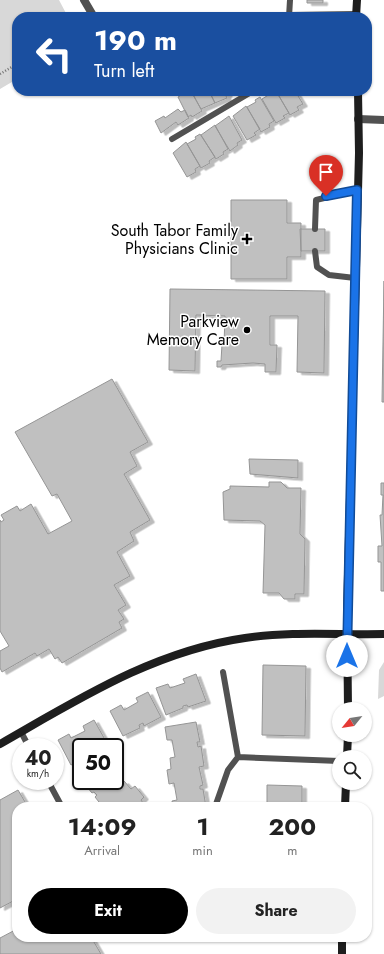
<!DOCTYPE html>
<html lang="en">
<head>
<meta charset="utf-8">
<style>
  :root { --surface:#fff; --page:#f2f2f2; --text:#222; --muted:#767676; --accent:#000 }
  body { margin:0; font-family:Jost,sans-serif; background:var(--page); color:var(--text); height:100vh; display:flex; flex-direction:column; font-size:15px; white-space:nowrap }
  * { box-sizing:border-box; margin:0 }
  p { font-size:13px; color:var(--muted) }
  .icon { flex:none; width:22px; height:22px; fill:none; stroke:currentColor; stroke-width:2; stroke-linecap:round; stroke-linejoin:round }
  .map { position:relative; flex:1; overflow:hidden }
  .details { position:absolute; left:12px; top:802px; width:360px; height:140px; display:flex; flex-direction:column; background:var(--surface); border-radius:16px; box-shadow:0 1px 3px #0004 }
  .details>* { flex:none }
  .banner { position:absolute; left:12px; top:12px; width:360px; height:84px; border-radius:16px; box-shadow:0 1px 3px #0004; background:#1a4fa0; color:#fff; overflow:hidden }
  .needle { width:26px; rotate:240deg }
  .tools { position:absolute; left:332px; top:702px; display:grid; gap:8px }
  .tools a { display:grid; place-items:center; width:40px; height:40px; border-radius:50%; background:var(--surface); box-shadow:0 1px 3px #0004; font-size:20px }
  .speed { position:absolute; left:12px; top:738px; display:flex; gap:8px; font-size:20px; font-weight:700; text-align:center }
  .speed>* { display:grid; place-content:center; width:52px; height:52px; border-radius:50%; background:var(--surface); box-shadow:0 1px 3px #0004; line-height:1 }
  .speed small { font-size:10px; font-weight:400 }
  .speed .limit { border:2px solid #111; border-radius:6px; background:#fff; color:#111 }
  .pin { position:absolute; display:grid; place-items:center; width:34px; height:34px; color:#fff; margin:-41px -17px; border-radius:50% 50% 50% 0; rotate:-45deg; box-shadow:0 0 4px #0007 }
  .pin .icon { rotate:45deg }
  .me { position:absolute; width:44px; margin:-22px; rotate:0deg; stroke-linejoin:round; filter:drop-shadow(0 0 3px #0008) }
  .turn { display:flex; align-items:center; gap:14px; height:84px; padding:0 16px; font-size:18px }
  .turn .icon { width:52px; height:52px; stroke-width:2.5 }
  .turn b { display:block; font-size:28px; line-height:34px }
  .eta { display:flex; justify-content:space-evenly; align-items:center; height:68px; text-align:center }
  .eta b { font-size:24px; font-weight:700; line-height:28px }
  .action { display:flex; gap:8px; margin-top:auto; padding:8px 16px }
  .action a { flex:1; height:46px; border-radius:24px; background:var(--accent); color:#fff; font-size:16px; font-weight:700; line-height:46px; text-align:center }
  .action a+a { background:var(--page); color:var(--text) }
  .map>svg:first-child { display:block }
  .green { fill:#d8d8d8 }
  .building { fill:#c0c0c0; stroke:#959595; filter:url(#shadow) }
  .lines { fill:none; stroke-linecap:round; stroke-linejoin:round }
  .path { stroke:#737373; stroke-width:2.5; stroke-dasharray:1 2; stroke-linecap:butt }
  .lane { stroke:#515151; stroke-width:6 }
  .street { stroke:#515151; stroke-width:8 }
  .secondary { stroke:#1e1e1e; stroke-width:8 }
  .route-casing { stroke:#114b97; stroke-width:10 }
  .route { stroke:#1a73e8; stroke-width:7 }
  .poi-dot { fill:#000; stroke:#fff; stroke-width:1.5 }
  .labels { text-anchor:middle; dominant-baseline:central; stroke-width:3; stroke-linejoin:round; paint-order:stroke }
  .poi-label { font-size:16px; fill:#000; stroke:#fff; text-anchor:end }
</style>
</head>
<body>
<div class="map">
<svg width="384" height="954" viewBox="0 0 384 954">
  <defs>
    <filter id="shadow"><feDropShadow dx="4.5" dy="2.5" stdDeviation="0" flood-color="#0004"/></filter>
  </defs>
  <rect width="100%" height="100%" fill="#fff"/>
  <!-- green -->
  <path class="green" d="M0 0H59L68 17H17V79L0 89Z
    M384 662V696L378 699 379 670Z"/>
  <!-- building -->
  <path class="building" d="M307 0H323V3H307Z
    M188 91H191L202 111 192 117 191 115 188 117 178 97Z
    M191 91H209L215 103 201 109Z
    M209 91H226L228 94 226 96 227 98 215 103Z
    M271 91H276L289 113 283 116 285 118 276 123 262 99 270 94 269 92Z
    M276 91H295L303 104 297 107 299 110 290 115Z
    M260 97 274 121 269 124 270 127 261 132 247 107 256 102 255 100Z
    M246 106 260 129 254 133 256 135 247 140 233 116Z
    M178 109 181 112 185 110 189 118 178 125 176 122 161 133 155 121 164 116 165 118Z
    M229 116 242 140 237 143 238 145 230 151 215 126Z
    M215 125 228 149 223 152 224 154 216 159 201 135Z
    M200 134 215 157 209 161 210 163 201 168 187 144 196 139 195 137Z
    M186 142 200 166 195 169 196 172 187 177 173 153Z
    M231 200H287V223H301V257H287V279H231Z
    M300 229H325V251H301Z
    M384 281V402H382Z
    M170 289 325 291 324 373 297 372 298 316H270V345H277L276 372H265V364L253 363 222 365 221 367H217V361H221L222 344H224L225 316 196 315 195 371 169 370Z
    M112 379 148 442 130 452 137 466 124 474 150 520 130 532 134 541 117 552 130 576 114 585 126 605 118 610 124 619 119 622 122 628 62 663 58 657 55 659 49 649 37 656 35 653 2 672 0 668V651L9 646 0 631V520L1 522 4 520 1 515 17 506 20 511 31 504 48 534 72 521 57 494 52 496 15 432Z
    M249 459 298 460V478L250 474Z
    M269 482H281L287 488H301L300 534 305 539 304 594H295V599H284L279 593H263L265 525 260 521 224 520 223 492 230 489V486L269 487Z
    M381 483H384V591H381V562H378V546H382L380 515H382L383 495H381Z
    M263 665 306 666 305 736 262 735Z
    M196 674 206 701 188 707 187 705 183 706V708L166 715 156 688 168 684 170 688 185 683 183 679Z
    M148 692 161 717 144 726 143 723 139 725 140 728 123 736 110 711 121 705 124 710 138 702 136 698Z
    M94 720 108 745 104 747H81V760L71 765 58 740 69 734 71 738 85 731 83 726Z
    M196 722 200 742H197L198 747 201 746 204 766 199 767 203 785 200 786V789H203L206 807H173L172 801 177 800 174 783 169 784 167 770 171 769 170 758 175 757 172 740H167L165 727Z
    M115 779 120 784 124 781 131 789 135 786 144 797 141 800 146 807H103L95 797 97 795 94 792 92 793 82 781H115Z
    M267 785 302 786V807H267Z
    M18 790 28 807H17V899L0 908V800Z
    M17 929V937H91L101 954H0V938Z"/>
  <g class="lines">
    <!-- path -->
    <path class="path" d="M0 74 17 64"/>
    <!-- lane -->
    <path class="lane" d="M290 15 356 14
      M289 17 290 0
      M172 139 253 91
      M315 229 316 200 357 190
      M315 251 317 267 329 275 355 278
      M21 732 29 747
      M238 757 339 761
      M48 781 62 807
      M215 807 228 770 238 757 223 672"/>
    <!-- street -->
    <path class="street" d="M84 0 94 17
      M358 119 384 120"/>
    <!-- secondary -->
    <path class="secondary" d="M356 17 357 0
      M348 709 347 613 359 153 358 91
      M0 744C79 699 154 651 245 638 291 631 338 635 384 634
      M347 757 348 735
      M345 807 346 783
      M342 954V937"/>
  </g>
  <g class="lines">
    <!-- route casing -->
    <g class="route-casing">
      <path id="route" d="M326 196 357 190 347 656"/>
    </g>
    <!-- route -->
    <use href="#route" class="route"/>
  </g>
  <!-- markers -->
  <g class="poi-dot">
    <path d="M245 233h4v4h4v4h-4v4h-4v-4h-4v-4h4z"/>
    <circle cx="247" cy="330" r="4"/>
  </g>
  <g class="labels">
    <!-- poi labels -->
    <g class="poi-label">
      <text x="238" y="230">South Tabor Family<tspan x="238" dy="18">Physicians Clinic</tspan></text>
      <text x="239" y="321">Parkview<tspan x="239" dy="18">Memory Care</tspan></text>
    </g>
  </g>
</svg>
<div class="tools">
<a><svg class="needle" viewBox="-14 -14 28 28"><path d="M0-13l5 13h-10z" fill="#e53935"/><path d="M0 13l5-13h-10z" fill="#767676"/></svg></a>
<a><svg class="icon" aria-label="search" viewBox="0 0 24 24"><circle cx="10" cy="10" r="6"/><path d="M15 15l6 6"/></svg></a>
</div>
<div class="speed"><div>40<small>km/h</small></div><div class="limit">50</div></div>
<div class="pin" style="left:326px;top:196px;background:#d93025"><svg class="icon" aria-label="arrive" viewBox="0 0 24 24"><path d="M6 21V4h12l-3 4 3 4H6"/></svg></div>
<svg class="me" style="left:347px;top:656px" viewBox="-20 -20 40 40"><circle r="19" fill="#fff"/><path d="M0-13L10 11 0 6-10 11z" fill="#1a73e8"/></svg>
<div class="banner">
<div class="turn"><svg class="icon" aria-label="left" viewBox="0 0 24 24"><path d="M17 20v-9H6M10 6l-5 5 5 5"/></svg><div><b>190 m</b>Turn left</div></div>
</div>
<section class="details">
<div class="eta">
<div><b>14:09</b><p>Arrival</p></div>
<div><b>1</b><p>min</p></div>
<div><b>200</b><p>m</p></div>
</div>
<div class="action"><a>Exit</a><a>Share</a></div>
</section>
</div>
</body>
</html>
